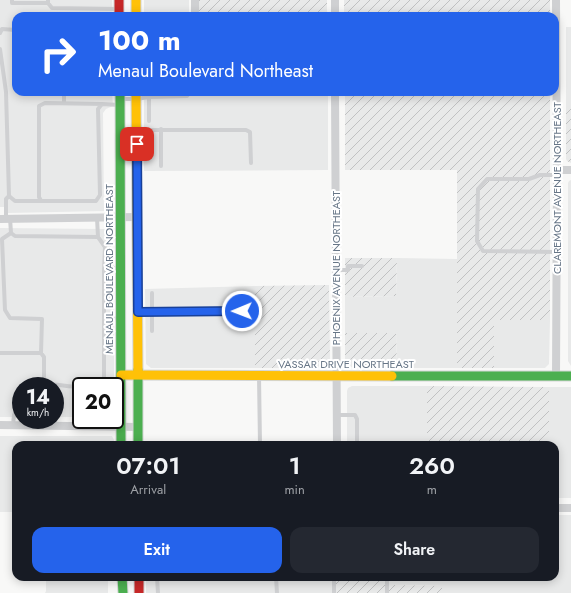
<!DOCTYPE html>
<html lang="en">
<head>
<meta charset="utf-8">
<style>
  :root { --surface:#171b24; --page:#242831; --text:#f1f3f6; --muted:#9ea1a6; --accent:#2563eb }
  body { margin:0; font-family:Jost,sans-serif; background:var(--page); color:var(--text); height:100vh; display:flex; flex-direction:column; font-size:15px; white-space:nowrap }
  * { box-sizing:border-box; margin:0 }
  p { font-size:13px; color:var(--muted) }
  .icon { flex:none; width:22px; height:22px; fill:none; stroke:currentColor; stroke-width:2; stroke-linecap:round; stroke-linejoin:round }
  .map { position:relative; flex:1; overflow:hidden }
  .panel { position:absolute; left:12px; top:441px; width:547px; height:140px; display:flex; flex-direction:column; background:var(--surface); border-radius:12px; box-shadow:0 2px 10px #0003 }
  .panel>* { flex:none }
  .banner { position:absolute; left:12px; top:12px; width:547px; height:84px; border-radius:12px; box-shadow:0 2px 10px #0003; background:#2563eb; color:#fff; overflow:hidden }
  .speed { position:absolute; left:12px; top:377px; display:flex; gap:8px; font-size:20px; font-weight:700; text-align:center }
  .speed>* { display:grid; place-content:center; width:52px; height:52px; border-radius:50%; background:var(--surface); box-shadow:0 2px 10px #0003; line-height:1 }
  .speed small { font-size:10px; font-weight:400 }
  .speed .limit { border:2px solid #111; border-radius:6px; background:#fff; color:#111 }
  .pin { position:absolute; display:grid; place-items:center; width:34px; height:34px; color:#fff; margin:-17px; border-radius:8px; box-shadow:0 2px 6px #0006 }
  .me { position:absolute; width:44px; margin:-22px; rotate:269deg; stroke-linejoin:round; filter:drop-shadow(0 0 3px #0008) }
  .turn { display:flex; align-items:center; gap:14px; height:84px; padding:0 20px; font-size:18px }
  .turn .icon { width:52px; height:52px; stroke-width:2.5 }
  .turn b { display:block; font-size:28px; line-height:34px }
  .eta { display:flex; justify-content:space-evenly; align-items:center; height:68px; text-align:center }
  .eta b { font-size:24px; font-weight:600; line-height:28px }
  .action { display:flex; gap:8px; margin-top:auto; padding:8px 20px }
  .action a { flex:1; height:46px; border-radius:12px; background:var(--accent); color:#fff; font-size:16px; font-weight:600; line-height:46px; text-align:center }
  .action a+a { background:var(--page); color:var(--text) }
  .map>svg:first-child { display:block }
  .built { fill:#e8e9e9 }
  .industrial { fill:url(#industrial-furrows) }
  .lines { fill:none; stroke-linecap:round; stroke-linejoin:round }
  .fast-casing { stroke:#d4d6d6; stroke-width:11 }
  .slow-casing { stroke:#d4d6d6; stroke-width:11 }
  .jam-casing { stroke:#d4d6d6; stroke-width:11 }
  .lane { stroke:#cfd0d2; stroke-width:4 }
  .street { stroke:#cfd0d2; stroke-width:8 }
  .fast { stroke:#4caf50; stroke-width:9 }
  .slow { stroke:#ffc107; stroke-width:9 }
  .jam { stroke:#c62828; stroke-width:9 }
  .route-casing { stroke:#184099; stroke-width:10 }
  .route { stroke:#2563eb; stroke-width:7 }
  .labels { text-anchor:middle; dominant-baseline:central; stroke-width:4; stroke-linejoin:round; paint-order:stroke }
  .street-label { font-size:11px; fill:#677687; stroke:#fff }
</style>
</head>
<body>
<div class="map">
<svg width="571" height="593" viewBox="0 0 571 593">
  <defs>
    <pattern id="industrial-furrows" width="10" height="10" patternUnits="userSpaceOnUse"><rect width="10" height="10" fill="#e8e9e9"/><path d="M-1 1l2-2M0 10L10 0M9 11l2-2" fill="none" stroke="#c0c1c2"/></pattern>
  </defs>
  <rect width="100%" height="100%" fill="#f8f8f7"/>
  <!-- built -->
  <path class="built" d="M0 0H112L113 16H16V92H112L113 106 106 109 103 113 104 211 8 213V207H0Z
    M144 0H189V16H144Z
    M566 27H571V104H566Z
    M144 92H328V170L144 171Z
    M571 180V366L568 361V183L569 181Z
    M0 228 105 229 111 233V259L114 261V386H81V417H55V386H21V417H0Z
    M397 258 457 259V368H397L396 333H345V297L396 296Z
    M255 286V368H151L146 364 145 289Z
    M494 320H550L549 364 545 368H494Z
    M352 386H427L428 442 347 443V391L348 388Z
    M549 387H571V498H555V445H549Z
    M0 436H112L114 440V445H16V512H0Z
    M555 515H571V593H442V586L392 585V577H555Z
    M46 577H108V593H45L46 591Z
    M146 577H332V593H146Z"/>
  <!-- industrial -->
  <path class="industrial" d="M197 0H327V16H197Z
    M344 0H550V16H344Z
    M345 92H550V320H494V368H457V170H345Z
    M566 104H571V163L567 161 566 159Z
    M345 258H397L396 296 345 297Z
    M329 285 330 361 328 365 325 368H255V286Z
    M345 333H396L397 368 347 367 345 363Z
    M427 386 549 387V445H347V443L427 442Z
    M332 577H392V585L442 586V593H332Z"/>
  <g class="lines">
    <!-- fast casing -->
    <g class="fast-casing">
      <path id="fast" d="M120 92 121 445
        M138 370V445
        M392 376H571
        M122 577 123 593"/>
    </g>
    <!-- slow casing -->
    <g class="slow-casing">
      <path id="slow" d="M136 0V16
        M136 92 138 370
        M121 375 392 376"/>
    </g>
    <!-- jam casing -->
    <g class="jam-casing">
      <path id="jam" d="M119 0V16
        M139 577V593"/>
    </g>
    <!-- lane -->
    <path class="lane" d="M12 0V3H48
      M48 0V3L52 8 119 9
      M151 16 195 15
      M0 33 2 29 16 30
      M0 49 6 92 9 196 15 201H96L100 195 98 109 102 104 119 105
      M64 92V103
      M382 92V94
      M149 97V121
      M120 99H136L149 97 187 96 190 92
      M161 129V166
      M137 130H246L250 132 251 163
      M41 201 39 197V106L45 103 102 104
      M6 218V199L9 196
      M10 218 11 233 15 236 98 237 97 218
      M11 233 2 239 5 310 10 318 42 319 41 353
      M98 237 105 247 104 271V385
      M556 252 483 251 477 241 478 189 487 179H529L540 175H557
      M104 268H121
      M336 270H348V266H362
      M152 293V331
      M242 293V311
      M138 312 242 311V329
      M104 319 121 318
      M0 353H41L44 357V384
      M259 376 260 445
      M43 386 44 384C58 384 68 387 81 387
      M337 415H355L357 419V445
      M13 425 14 415 16 411H21
      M361 445H381
      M415 445H463
      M157 577 158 593
      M276 577 277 593
      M334 577V593
      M387 593V577"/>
    <!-- street -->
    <path class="street" d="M195 0V16
      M335 0V16
      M335 92 337 445
      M557 170H571
      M0 219 137 217
      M556 376 557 175 556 0
      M0 425 138 427
      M555 508H571"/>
    <!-- fast -->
    <use href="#fast" class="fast"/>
    <!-- slow -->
    <use href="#slow" class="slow"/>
    <!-- jam -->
    <use href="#jam" class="jam"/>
  </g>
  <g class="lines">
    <!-- route casing -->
    <g class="route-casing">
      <path id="route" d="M137 144 138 312 242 311"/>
    </g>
    <!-- route -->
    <use href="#route" class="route"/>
  </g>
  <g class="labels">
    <!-- street labels -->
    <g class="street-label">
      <text transform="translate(557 188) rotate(-90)">CLAREMONT AVENUE NORTHEAST</text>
      <text transform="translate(336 268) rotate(-90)">PHOENIX AVENUE NORTHEAST</text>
      <text transform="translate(109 269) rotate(-90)">MENAUL BOULEVARD NORTHEAST</text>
      <text x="346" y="364">VASSAR DRIVE NORTHEAST</text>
    </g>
  </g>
</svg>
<div class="speed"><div>14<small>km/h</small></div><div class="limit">20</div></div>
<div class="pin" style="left:137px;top:144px;background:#d93025"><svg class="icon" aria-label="arrive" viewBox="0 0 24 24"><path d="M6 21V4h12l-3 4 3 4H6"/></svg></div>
<svg class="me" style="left:242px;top:311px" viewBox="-20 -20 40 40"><circle r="17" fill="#2563eb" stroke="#fff" stroke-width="3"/><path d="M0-11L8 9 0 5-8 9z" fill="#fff"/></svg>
<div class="banner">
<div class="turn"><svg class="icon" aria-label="right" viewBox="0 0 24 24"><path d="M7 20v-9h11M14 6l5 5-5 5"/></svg><div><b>100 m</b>Menaul Boulevard Northeast</div></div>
</div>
<section class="panel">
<div class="eta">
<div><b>07:01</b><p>Arrival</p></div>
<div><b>1</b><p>min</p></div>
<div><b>260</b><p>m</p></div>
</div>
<div class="action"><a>Exit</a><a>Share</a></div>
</section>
</div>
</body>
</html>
